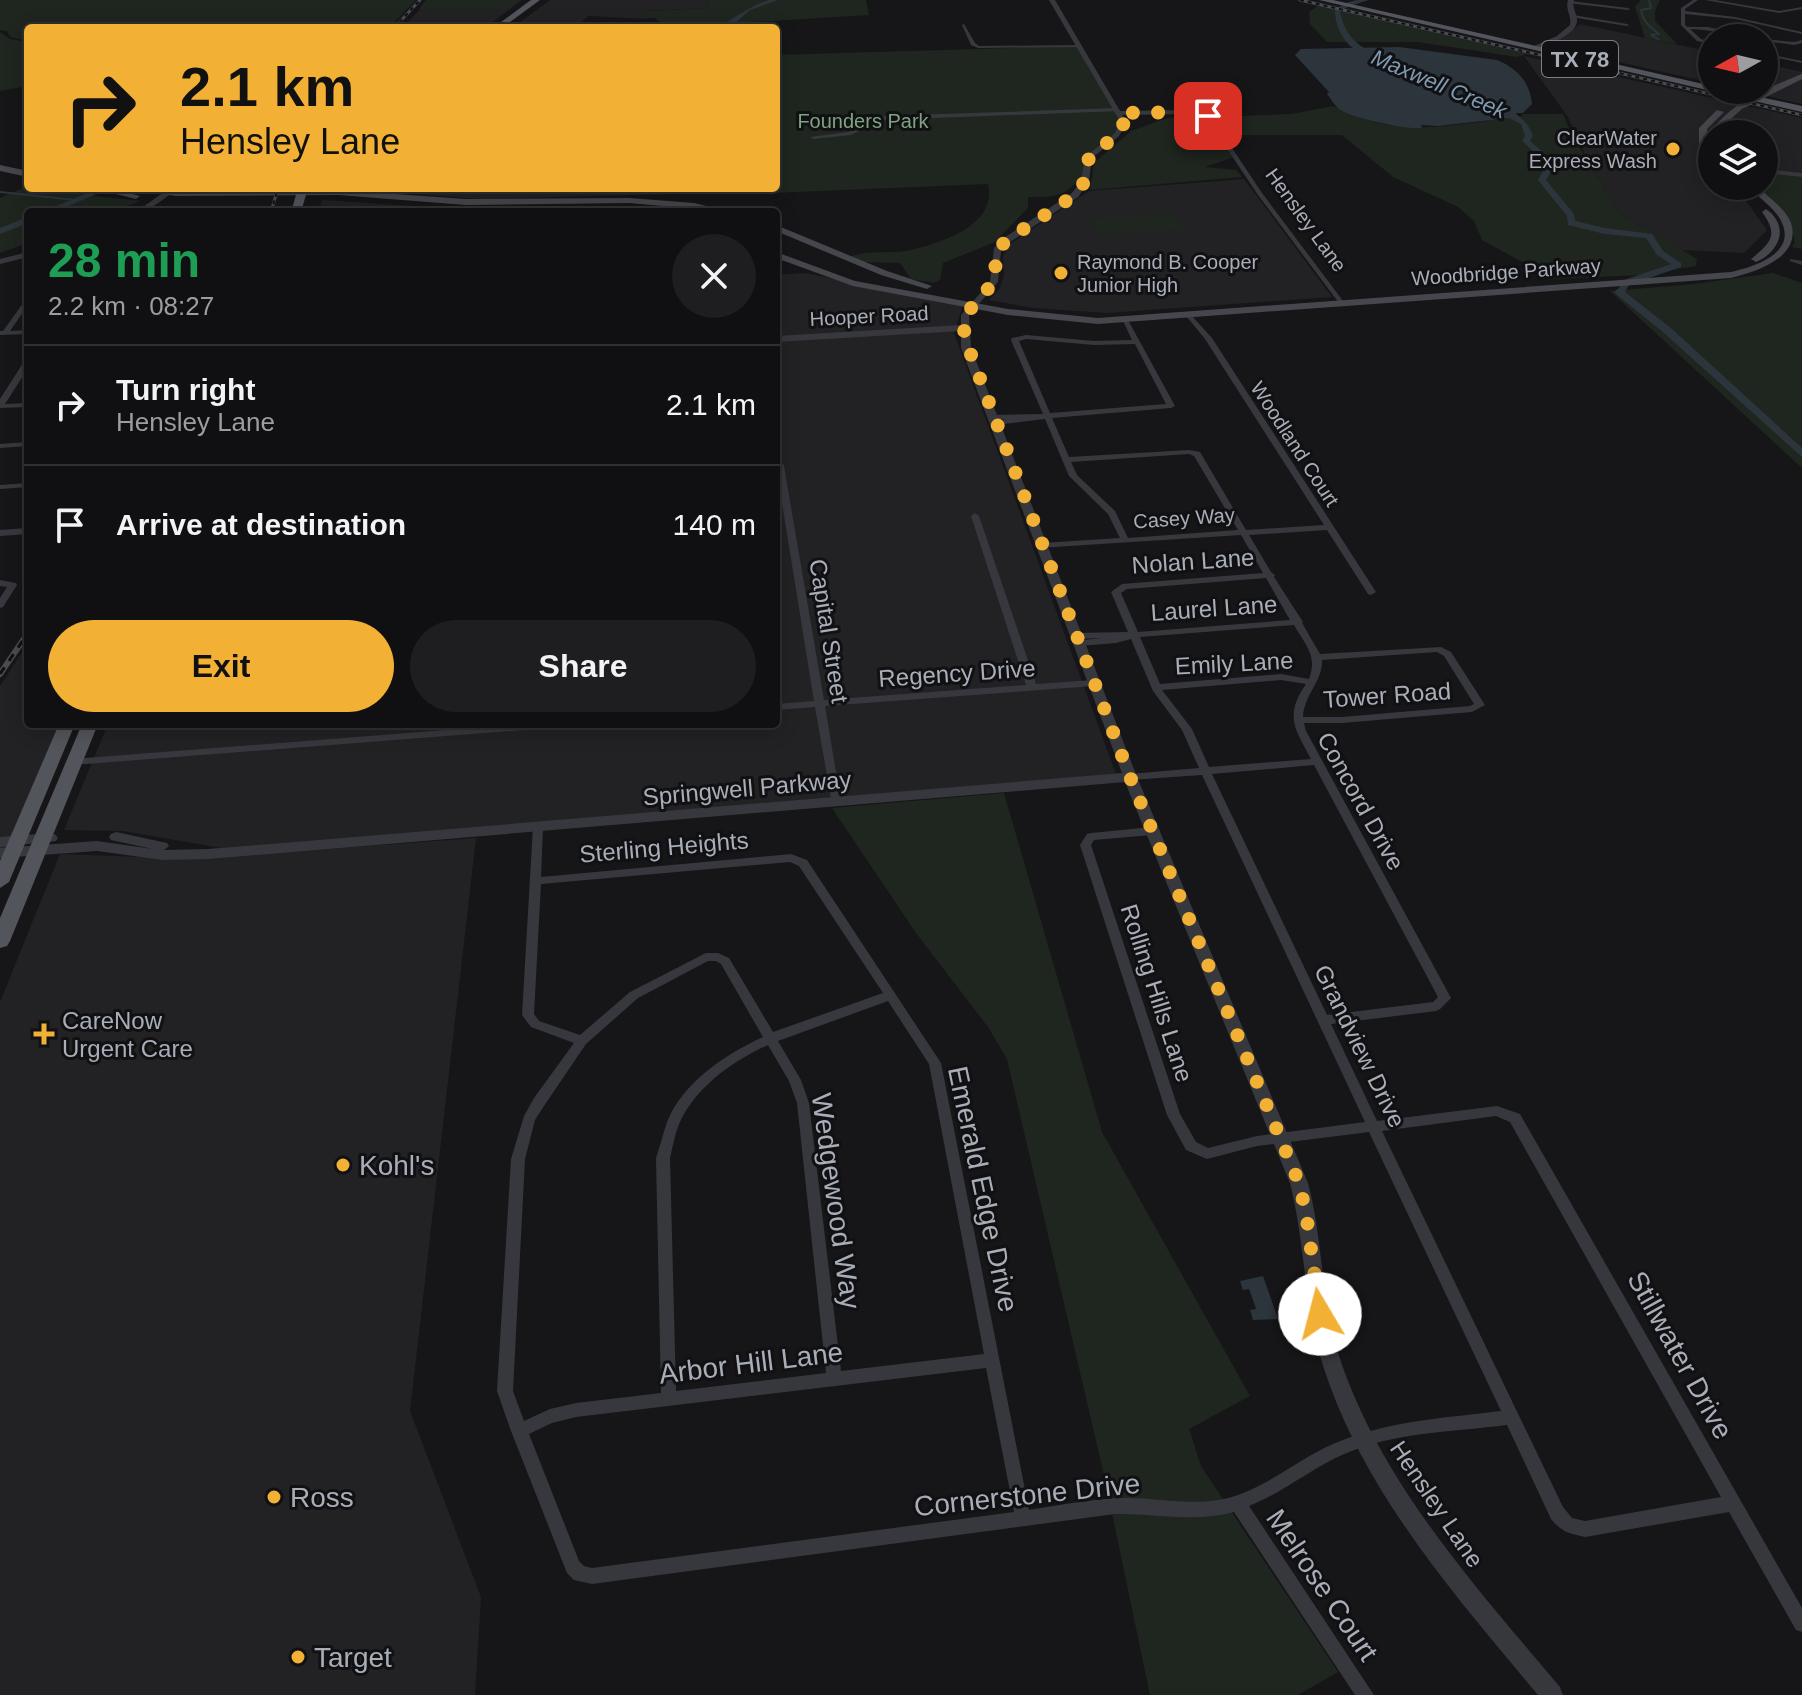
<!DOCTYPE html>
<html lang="en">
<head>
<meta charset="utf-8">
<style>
  :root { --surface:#101012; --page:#1e1e20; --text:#f1f3f6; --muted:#9c9d9f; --line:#303032; --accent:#f2b134 }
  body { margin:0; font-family:Helvetica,sans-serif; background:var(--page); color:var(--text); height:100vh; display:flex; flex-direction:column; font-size:30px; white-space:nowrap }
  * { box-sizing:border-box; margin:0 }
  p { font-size:26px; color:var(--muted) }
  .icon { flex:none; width:44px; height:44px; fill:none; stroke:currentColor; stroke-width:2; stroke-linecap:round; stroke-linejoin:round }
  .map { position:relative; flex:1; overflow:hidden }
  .drawer { position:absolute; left:24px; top:208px; width:756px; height:520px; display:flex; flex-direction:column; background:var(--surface); border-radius:8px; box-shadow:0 4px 20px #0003,0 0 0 2px var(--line) }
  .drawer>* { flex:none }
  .top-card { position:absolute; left:24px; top:24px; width:756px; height:168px; border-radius:8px; box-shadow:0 4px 20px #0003,0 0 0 2px var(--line); background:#f2b134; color:#111; overflow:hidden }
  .needle { width:52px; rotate:262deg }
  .controls { position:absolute; left:1698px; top:24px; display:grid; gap:16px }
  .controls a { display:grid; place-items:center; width:80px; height:80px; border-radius:50%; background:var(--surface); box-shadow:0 4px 20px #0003,0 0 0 2px var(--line); font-size:40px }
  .pin { position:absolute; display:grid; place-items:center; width:68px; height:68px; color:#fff; margin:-34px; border-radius:16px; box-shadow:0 4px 12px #0006 }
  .me { position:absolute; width:88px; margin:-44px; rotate:352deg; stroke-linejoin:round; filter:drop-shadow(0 0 6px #0008) }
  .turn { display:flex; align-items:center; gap:28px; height:168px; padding:0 24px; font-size:36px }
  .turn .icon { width:104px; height:104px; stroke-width:2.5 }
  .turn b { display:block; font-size:56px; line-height:68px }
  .round { display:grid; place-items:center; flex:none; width:84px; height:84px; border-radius:42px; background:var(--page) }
  .head { display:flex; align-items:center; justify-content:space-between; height:136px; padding:0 24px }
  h1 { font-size:48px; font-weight:700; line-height:60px; color:#1e9e55 }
  .action { display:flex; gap:16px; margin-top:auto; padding:16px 24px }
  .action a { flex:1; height:92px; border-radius:48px; background:var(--accent); color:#111; font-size:32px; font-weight:700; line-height:92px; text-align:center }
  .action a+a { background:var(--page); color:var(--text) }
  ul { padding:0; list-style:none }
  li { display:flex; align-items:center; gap:24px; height:120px; padding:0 24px; border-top:2px solid var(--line) }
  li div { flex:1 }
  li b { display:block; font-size:30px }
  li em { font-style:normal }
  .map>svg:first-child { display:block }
  .built { fill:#222225 }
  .green { fill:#1e261f }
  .water { fill:#2c353c }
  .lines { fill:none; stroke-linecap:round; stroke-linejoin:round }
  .stream { stroke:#2c353c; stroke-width:2 }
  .river { fill:#2c353c; fill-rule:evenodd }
  .minor { fill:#37383d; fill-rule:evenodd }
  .tertiary { fill:#37383d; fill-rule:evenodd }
  .secondary { fill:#45474d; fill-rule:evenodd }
  .primary { fill:#53555c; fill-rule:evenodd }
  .rail-far1-casing { stroke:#4a4c52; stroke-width:3 }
  .rail-casing { stroke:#4a4c52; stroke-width:6 }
  .rail-far1 { stroke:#111113; stroke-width:2; stroke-dasharray:4; stroke-linecap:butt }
  .rail { stroke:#111113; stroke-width:3; stroke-dasharray:8; stroke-linecap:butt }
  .route { stroke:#f2b134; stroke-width:14; stroke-dasharray:0 25.2 }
  .poi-dot { fill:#f2b134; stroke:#111113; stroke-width:3 }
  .labels { text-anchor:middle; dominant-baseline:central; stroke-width:6; stroke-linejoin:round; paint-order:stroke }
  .far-park-label { font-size:20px; fill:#7fa381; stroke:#111113 }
  .far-poi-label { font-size:20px; fill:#a8adb8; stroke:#111113; text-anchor:end }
  .far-street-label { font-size:20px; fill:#a8adb8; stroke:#111113 }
  .shield { fill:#111113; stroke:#7b7e86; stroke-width:2 }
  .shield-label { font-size:22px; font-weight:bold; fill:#a8adb8 }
  .far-water-label { font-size:22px; font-style:italic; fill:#7f9bb3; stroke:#111113 }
  .street-label { font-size:24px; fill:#a8adb8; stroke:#111113 }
  .poi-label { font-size:24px; fill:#a8adb8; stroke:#111113; text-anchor:start }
  .near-poi-label { font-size:28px; fill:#a8adb8; stroke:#111113; text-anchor:start }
  .near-street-label { font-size:28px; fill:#a8adb8; stroke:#111113 }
</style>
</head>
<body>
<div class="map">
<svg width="1802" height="1695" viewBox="0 0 1802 1695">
  <rect width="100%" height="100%" fill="#161618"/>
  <!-- built -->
  <path class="built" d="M429 0H522L485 28H402Z
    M550 0H707L708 8 648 11V19L589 16 573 28H512Z
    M1580 24 1712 52V83L1539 44 1566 35Z
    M1524 56 1802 118V175L1764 169V134H1712V186H1735L1767 230 1744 253 1680 250 1620 213 1587 159 1568 117Z
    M1764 63 1802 72V104L1741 90H1764Z
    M776 131 832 190 480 199 330 188H776Z
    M1244 179 1332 297 1107 313 1033 308 989 300 1000 288 1004 275 1003 256 1010 244 1089 191Z
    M322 200 458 209 596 206 642 212H319Z
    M805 273 963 305 954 333 1116 774 221 848 123 831 64 830 108 724H776V275Z
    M28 643V724H63L0 869V686Z
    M476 838 410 1411 481 1597 475 1695H0V1002L60 854 195 859Z"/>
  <!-- green -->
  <path class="green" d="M0 0H416L389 28H28V41L10 37 7 31 0 30Z
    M426 0H519L506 9H419Z
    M707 0H866L869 15 753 22V28H669L654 18H648L647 11 708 8Z
    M1641 0H1660L1655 11V21L1677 44 1645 38 1635 7Z
    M1319 5 1527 54 1517 57 1418 42H1327L1310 24 1309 12Z
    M0 32 10 39 28 42V86L0 91Z
    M1080 46 1124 123 1121 128 1092 155 1085 181 1076 182C1064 198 1047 197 1028 197V208L995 242 943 263 940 280 934 283 911 279 900 263 861 262 849 257C870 249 890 255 911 250 944 242 997 225 988 184L771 193V188H776V168L782 161 776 153V55Z
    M1333 106C1397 141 1455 124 1523 116L1521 114H1563L1572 135 1620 213 1697 259 1696 266 1642 275 1553 279 1482 240 1474 221 1458 207 1393 177 1342 135H1226L1216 117 1292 114Z
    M1195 114 1207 118 1234 157 1205 167 1236 170 1242 177 1090 190 1094 163 1131 131 1167 118Z
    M1764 173 1802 177V249L1792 247 1795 242 1790 222 1755 186H1764Z
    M23 188 141 201 111 212H28V243L0 253V198Z
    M1176 214 1186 229 1099 234 1090 218Z
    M1773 273 1802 283V468L1610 291 1694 284Z
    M1004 793 1102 1132 1250 1396 1189 1429 1201 1466 1338 1672 1298 1695H1150L1104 1475 1007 1059 988 1027 916 933 832 808Z"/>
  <!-- water -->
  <path class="water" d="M1399 47 1497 60C1516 68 1530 81 1532 104L1523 113H1516L1518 117 1438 126 1421 125 1422 128C1407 130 1350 118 1339 109 1335 106 1331 99 1327 94L1329 92 1295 55 1301 49Z
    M1263 1276 1278 1319 1253 1320 1250 1310 1256 1309C1254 1302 1252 1297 1249 1289L1243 1290 1240 1281Z"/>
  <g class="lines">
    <!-- stream -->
    <path class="stream" d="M1649 0 1651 8 1641 10C1643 22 1650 27 1659 34L1651 35 1658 39
      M0 192 76 200"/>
    <!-- river -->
    <path class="river" d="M769 0H778L750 10 732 26 715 28C734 19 747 7 769 0Z
      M1357 0H1369L1349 6 1340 12C1345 34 1355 45 1376 54V58C1351 55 1335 33 1335 10L1345 3Z
      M697 26 710 28H694Z
      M1495 107C1513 109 1527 119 1533 136L1530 141 1544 153 1551 171 1546 180 1574 214 1575 221 1605 228 1652 234 1663 251 1681 263V267L1629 285 1625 292 1672 329 1802 448V457L1664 333 1616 294 1614 292 1619 288 1621 281 1671 264 1657 255 1646 238 1605 234 1568 225 1567 216 1538 180 1543 171 1536 154 1522 141 1525 136 1521 124 1495 111Z
      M98 188H110L55 212H43Z
      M28 217V223L0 234V228Z"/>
    <!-- minor -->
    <path class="minor" d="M1693 0H1698L1685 9V11L1735 17 1802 32V34L1735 19 1685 14V25L1687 27H1708L1760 38C1737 38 1714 29 1690 29L1701 39 1712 42V44L1697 41 1681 25V8Z
      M1705 0H1715L1779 11 1802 7V9L1779 13Z
      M1570 1 1628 8 1630 9 1628 10 1568 3Z
      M1573 15 1627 24 1629 25 1627 26 1571 17Z
      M964 24 975 43 979 46 1080 45 1082 46 1080 47 978 48 971 45 962 25Z
      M1764 39 1794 42 1802 40V43L1794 45 1764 41Z
      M1764 53 1802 61V63L1764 55Z
      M1118 108 1120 111 882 120 851 135 813 139 810 137 848 132 881 116Z
      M1192 110 1210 115 1262 193 1343 301V303H1339L1258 195 1206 117 1192 114 1120 115 1117 113 1120 111Z
      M1790 259 1802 261V265L1790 261Z
      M28 298V305L10 331 28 330V334L0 335V331H3L26 299Z
      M1187 315H1191L1212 338 1376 592 1371 595 1368 594 1327 530 1249 535 1271 572 1275 575 1274 577 1303 622 1302 623 1320 654 1441 647 1451 652 1485 705 1472 712 1342 723H1304L1306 731 1451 998 1440 1009 1436 1011 1331 1024 1377 1121 1497 1106 1520 1114 1802 1608V1632L1796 1630 1729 1512 1585 1537C1568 1533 1563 1533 1551 1519L1507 1425C1452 1432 1393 1432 1342 1455 1309 1470 1282 1493 1249 1506L1374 1695H1355L1234 1512C1195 1523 1154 1513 1115 1514L592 1584 574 1580 567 1573 511 1431 497 1391 511 1159 524 1116 534 1098 574 1043 531 1027 522 1015 533 827 538 823 543 827 541 877 791 854 807 860 941 1063 1029 1510C1061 1505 1094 1498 1127 1498 1159 1498 1192 1506 1224 1499 1264 1490 1296 1460 1333 1444 1386 1421 1444 1418 1501 1411L1369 1132 1257 1146 1207 1159 1186 1150 1167 1115 1080 845 1087 834 1091 833 1152 827 1157 831 1152 835 1094 840 1091 845 1180 1114 1196 1142 1208 1148 1257 1136 1365 1122 1202 775 1130 780 1125 777 1130 774 1199 768 1182 730 1153 691 1131 639 1116 643 1079 646 1074 643 1076 641 1101 638 1076 639 1071 636 1076 633 1128 632 1111 592 1122 584 1263 573 1241 535 1039 548V544L1042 543 1120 538 1108 514 1069 476 1045 419 995 425 991 423 992 421 1007 419H993L989 417 993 415 1043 414 1011 340 1012 338 1026 335 1094 341 1132 340 1123 321 1128 320 1175 406 1171 408 1052 418 1069 457 1189 450 1200 452 1246 530 1324 525 1205 339 1187 317ZM1026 339 1094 345 1135 344 1166 404 1050 413 1019 341ZM1189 454 1194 456 1238 530 1128 538 1115 511 1077 475 1071 462ZM1266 578 1290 620 1138 632 1121 593 1127 589ZM1294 625C1305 645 1318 655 1309 679L1281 674 1160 684 1140 637ZM1437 652 1444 656 1474 704 1470 706 1342 717H1303C1304 695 1323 681 1322 660ZM1281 680 1306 684C1284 716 1295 729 1311 759L1209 767 1192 729 1162 690ZM1314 765 1438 997 1433 1002 1327 1015 1212 774ZM790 862 799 866 883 993 773 1032 729 958 718 953H706L630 992 580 1035 539 1021 534 1014 541 884ZM708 961H716L721 964 763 1037C726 1054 683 1082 667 1122 663 1134 660 1146 656 1158L661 1393 576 1403 550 1409 524 1421 513 1391 525 1159 535 1120 544 1106 586 1044 638 998ZM888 1001 929 1064 984 1354 841 1371 809 1103 801 1080 778 1041ZM768 1045 789 1081 797 1103 826 1373 676 1391 670 1158C673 1146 675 1133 680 1122 697 1086 733 1061 768 1045ZM1496 1116 1510 1122 1721 1497 1585 1521 1572 1518 1563 1507 1382 1131ZM986 1368 1014 1512 592 1568 584 1566 579 1561 529 1434 552 1423 576 1417Z
      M25 360H28V368L5 404 28 403V407L0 408V399Z
      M28 442V446L0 448V444Z
      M777 464H783L784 466 824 700 1026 685 971 516 975 513 979 516 1036 684 1094 680 1099 683 1094 686 825 706 841 802 840 804H832L815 707 776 710V704L814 701 776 466Z
      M28 483V487L0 489V485Z
      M28 528V534L0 536V530Z
      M0 580 16 583 17 585 3 607 0 608V598L7 587 0 586Z
      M523 724H568L563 727 73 765 68 762 73 759Z"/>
    <!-- tertiary -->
    <path class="tertiary" d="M1049 0H1055L1127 123 1119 136 1092 158 1089 181 1078 197 1010 242 1001 251 998 282 969 315 971 348 1137 777 1308 1183C1323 1240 1321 1300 1339 1356 1381 1483 1475 1586 1560 1687L1563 1695H1538C1452 1592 1356 1483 1319 1352 1304 1296 1304 1238 1290 1183L1125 782 208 859 163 860 97 851 0 858V848L97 841 153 849 111 840 109 837 111 834 116 832 167 843 169 846 164 850 208 849 1122 773 961 348V331L776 342V336L961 325V315L990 282 994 248 1004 238 1072 193 1081 181 1085 157 1114 134 1121 123Z
      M1568 0H1574C1571 9 1580 16 1576 25 1572 36 1543 48 1532 49V47L1557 36 1570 25C1572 16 1565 10 1568 0Z
      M1764 169 1802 173V177L1764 173Z
      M164 192 171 194 145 212H136Z
      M28 252V257L0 264V259Z
      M51 833 56 835 58 838 56 841 0 847V837Z"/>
    <!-- secondary -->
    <path class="secondary" d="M1802 74V79L1742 109 1723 126 1718 134H1710C1728 103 1770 87 1802 74Z
      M1717 110 1724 112 1707 129C1707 140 1712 148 1712 159L1699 143V128Z
      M0 165 28 171V177L0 171Z
      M1748 186H1757C1768 197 1785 208 1791 223 1802 258 1755 272 1731 278L1098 324 1008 315 853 286 776 258V252L855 281 1008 309 1098 318 1731 272C1753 267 1796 254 1782 223 1776 208 1758 198 1748 186Z
      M92 188H109L140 196 136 199Z
      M123 188 200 192 339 190 466 199 629 198 694 203 731 212 629 203 466 205 339 195 176 196Z
      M1766 209C1790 226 1780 252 1756 262L1751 259C1771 243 1779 235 1762 212Z
      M776 225 887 271 932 286 927 289 881 275 776 231Z"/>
    <!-- primary -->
    <path class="primary" d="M531 0H540L502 28H493Z
      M1319 0H1333L1712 86V90H1728L1802 106V112Z
      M298 188H308L301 212H291Z
      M59 724H75L9 882 0 888V861Z
      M82 724H98L10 941 7 946 0 948V918Z"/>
    <!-- rail-far1 casing -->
    <g class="rail-far1-casing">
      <path id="rail-far1" d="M1300 0 1802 115
        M394 28 420 0
        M271 212 278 188"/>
    </g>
    <!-- rail casing -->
    <g class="rail-casing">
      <path id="rail" d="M0 674 28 633"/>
    </g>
    <!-- rail-far1 -->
    <use href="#rail-far1" class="rail-far1"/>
    <!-- rail -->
    <use href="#rail" class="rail"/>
  </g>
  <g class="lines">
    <!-- route -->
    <path class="route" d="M1208 116 1192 112 1120 113 1124 123 1117 135 1089 157 1085 181 1075 195 1007 240 997 250 994 282 965 315 964 336 1130 777 1299 1183 1306 1213 1320 1314"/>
  </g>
  <!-- markers -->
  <g class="poi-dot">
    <circle cx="1673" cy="149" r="8"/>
    <circle cx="1061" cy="273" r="8"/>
    <path d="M40 1022h8v8h8v8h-8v8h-8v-8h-8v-8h8z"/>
    <circle cx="343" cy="1165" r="8"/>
    <circle cx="274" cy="1497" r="8"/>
    <circle cx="298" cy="1657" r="8"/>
  </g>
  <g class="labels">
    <!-- far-park labels -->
    <g class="far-park-label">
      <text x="863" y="121">Founders Park</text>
    </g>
    <!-- far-poi labels -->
    <g class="far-poi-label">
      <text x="1657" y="138">ClearWater<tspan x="1657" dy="23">Express Wash</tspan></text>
      <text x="1077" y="262" text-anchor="start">Raymond B. Cooper<tspan x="1077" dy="23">Junior High</tspan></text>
    </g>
    <!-- far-street labels -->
    <g class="far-street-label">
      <text transform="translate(1306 220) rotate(54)">Hensley Lane</text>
      <text transform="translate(1506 272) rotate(-4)">Woodbridge Parkway</text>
      <text transform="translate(869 316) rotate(-3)">Hooper Road</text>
      <text transform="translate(1295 444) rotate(57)">Woodland Court</text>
      <text transform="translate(1184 518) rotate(-4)">Casey Way</text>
    </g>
    <!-- shield labels -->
    <rect class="shield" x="1542" y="41" width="76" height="36" rx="6"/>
    <g class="shield-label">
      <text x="1580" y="59">TX 78</text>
    </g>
    <!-- far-water labels -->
    <g class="far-water-label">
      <text transform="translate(1439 84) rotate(23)">Maxwell Creek</text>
    </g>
    <!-- street labels -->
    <g class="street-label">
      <text transform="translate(1193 561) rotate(-4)">Nolan Lane</text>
      <text transform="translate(1214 608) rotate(-4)">Laurel Lane</text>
      <text transform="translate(829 631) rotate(81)">Capital Street</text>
      <text transform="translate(1234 663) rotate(-3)">Emily Lane</text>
      <text transform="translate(957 673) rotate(-4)">Regency Drive</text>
      <text transform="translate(1387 695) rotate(-4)">Tower Road</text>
      <text transform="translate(747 788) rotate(-5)">Springwell Parkway</text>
      <text transform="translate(1361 801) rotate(61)">Concord Drive</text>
      <text transform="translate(664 847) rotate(-5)">Sterling Heights</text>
      <text transform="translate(1157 993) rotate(72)">Rolling Hills Lane</text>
      <text transform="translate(1360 1046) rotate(64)">Grandview Drive</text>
      <text transform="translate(1437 1504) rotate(56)">Hensley Lane</text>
    </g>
    <!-- poi labels -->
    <g class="poi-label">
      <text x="62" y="1020">CareNow<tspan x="62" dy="28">Urgent Care</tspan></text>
    </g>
    <!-- near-poi labels -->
    <g class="near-poi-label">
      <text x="359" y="1165">Kohl's</text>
      <text x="290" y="1497">Ross</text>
      <text x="314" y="1657">Target</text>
    </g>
    <!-- near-street labels -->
    <g class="near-street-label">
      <text transform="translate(983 1189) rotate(78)">Emerald Edge Drive</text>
      <text transform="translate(836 1201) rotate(82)">Wedgewood Way</text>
      <text transform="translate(1680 1355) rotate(61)">Stillwater Drive</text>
      <text transform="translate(751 1363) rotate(-7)">Arbor Hill Lane</text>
      <text transform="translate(1027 1495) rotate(-6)">Cornerstone Drive</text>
      <text transform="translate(1322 1585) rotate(56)">Melrose Court</text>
    </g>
  </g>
</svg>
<div class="controls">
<a><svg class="needle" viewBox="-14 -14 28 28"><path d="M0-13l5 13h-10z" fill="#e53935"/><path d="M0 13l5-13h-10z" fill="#9c9d9f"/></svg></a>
<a><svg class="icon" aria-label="layers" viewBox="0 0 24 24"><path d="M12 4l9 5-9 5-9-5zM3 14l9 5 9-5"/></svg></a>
</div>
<div class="pin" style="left:1208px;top:116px;background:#d93025"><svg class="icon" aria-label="arrive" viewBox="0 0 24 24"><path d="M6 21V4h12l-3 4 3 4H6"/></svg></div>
<svg class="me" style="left:1320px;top:1314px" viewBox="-20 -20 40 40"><circle r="19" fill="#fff"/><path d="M0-13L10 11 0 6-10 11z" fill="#f2b134"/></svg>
<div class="top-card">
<div class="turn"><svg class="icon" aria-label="right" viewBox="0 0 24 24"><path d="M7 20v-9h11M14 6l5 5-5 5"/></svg><div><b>2.1 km</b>Hensley Lane</div></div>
</div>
<section class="drawer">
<div class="head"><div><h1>28 min</h1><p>2.2 km · 08:27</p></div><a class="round"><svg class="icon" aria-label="close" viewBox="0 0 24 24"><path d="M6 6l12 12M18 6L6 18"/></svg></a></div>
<ul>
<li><svg class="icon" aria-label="right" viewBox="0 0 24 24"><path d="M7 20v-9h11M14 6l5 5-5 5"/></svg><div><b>Turn right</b><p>Hensley Lane</p></div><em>2.1 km</em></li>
<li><svg class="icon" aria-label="arrive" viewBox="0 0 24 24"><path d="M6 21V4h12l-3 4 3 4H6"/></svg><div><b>Arrive at destination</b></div><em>140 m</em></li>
</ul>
<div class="action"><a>Exit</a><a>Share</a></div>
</section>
</div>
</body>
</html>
